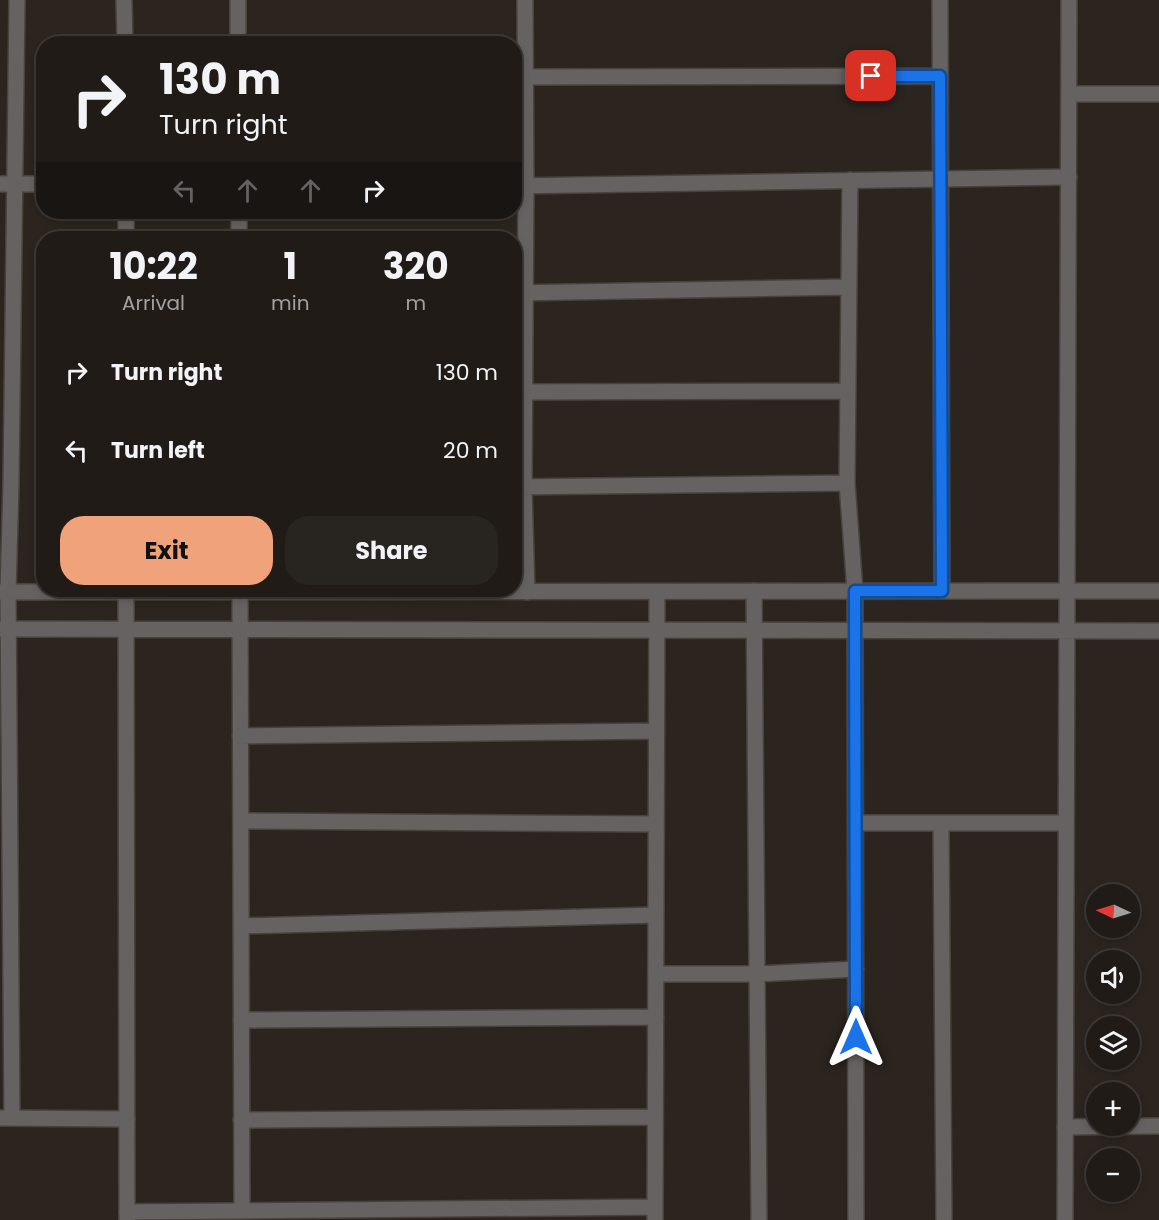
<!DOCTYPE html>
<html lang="en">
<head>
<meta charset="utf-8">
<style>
  :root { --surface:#201b17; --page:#282420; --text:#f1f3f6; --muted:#a2a1a1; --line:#3d3936; --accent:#f0a27a }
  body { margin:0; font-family:Poppins,sans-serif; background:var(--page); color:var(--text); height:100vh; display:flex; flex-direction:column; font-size:22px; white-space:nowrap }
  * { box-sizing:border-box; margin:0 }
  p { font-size:20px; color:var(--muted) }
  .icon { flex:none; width:33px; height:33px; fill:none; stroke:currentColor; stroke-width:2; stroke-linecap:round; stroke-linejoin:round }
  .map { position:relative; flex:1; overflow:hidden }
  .details { position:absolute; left:36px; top:231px; width:486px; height:366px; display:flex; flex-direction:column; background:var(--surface); border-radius:24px; box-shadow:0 3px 9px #0003,0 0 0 2px var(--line) }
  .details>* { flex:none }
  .banner { position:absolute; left:36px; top:36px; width:486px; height:183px; border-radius:24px; box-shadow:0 3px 9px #0003,0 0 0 2px var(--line); background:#201b17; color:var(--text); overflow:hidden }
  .needle { width:39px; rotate:274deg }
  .buttons { position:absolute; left:1086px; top:884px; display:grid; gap:12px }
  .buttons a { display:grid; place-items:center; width:54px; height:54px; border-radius:50%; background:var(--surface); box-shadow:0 3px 9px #0003,0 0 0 2px var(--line); font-size:30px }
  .pin { position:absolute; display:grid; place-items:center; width:51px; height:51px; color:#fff; margin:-26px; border-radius:12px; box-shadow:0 3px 9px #0006 }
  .me { position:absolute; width:66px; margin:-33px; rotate:0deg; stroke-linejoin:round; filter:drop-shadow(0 0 4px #0008) }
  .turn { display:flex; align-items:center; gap:21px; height:126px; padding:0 24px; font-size:27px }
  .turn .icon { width:78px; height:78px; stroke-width:2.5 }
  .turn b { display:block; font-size:42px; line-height:51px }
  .lanes { display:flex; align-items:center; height:57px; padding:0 24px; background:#0003; justify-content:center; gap:30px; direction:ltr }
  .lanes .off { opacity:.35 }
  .eta { display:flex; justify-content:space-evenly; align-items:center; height:102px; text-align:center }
  .eta b { font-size:36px; font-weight:700; line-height:42px }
  .action { display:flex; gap:12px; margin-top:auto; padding:12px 24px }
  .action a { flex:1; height:69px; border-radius:24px; background:var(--accent); color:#111; font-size:24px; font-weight:700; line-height:69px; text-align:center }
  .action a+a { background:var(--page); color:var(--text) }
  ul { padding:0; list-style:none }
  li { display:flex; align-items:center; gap:18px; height:78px; padding:0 24px }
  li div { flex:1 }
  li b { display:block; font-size:22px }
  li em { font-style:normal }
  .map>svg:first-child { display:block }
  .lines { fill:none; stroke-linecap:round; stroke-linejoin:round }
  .minor-casing { stroke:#48423d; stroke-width:18 }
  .tertiary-casing { stroke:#48423d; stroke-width:18 }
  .minor { stroke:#666261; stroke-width:15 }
  .tertiary { stroke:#666261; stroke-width:15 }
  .route-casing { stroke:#114b97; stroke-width:15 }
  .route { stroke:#1a73e8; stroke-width:10 }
</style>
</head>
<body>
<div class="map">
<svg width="1159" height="1220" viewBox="0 0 1159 1220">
  <rect width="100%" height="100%" fill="#2b241f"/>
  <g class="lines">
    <!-- minor casing -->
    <g class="minor-casing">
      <path id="minor" d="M238 0V44
        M525 0 526 186 524 487 527 592
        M940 0 942 591
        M514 77 940 76
        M1069 94H1159
        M0 184H44
        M514 186 1069 177
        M239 212V238
        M514 293 849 287
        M514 392 848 391
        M847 483 850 180
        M514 487 847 483 855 591 856 1220
        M240 590 242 1211
        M754 591 759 1220
        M240 736 656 731
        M241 821 656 824
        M856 823H941
        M241 926 656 915
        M656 974H757L856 969
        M241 1020 656 1017
        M0 1118 127 1119
        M12 1118 8 592 11 484 17 0
        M241 1120 655 1117
        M1065 1127 1159 1126
        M127 1212 655 1207
        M655 1220 657 592
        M944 1220 941 823H1066"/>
    </g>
    <!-- tertiary casing -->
    <g class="tertiary-casing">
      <path id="tertiary" d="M124 0 125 44
        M126 212V238
        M126 590 127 1220
        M0 592 1159 591
        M0 629 1159 631
        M1065 1220 1069 0"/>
    </g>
    <!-- minor -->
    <use href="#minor" class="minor"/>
    <!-- tertiary -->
    <use href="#tertiary" class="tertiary"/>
  </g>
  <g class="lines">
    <!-- route casing -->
    <g class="route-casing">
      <path id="route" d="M856 1037 855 591H942L940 76H871"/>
    </g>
    <!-- route -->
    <use href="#route" class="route"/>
  </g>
</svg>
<div class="buttons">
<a><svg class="needle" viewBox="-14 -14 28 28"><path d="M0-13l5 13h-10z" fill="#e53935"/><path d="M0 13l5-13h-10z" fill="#a2a1a1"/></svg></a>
<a><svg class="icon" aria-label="sound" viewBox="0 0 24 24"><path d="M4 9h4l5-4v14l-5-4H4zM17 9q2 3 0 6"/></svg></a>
<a><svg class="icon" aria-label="layers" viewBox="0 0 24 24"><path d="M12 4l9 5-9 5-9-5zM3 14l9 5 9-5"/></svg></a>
<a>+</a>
<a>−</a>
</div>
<div class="pin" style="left:871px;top:76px;background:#d93025"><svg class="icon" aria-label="arrive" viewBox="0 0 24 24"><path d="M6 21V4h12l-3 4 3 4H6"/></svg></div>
<svg class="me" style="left:856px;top:1037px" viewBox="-20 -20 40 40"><path d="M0-17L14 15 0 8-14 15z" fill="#1a73e8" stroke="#fff" stroke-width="4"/></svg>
<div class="banner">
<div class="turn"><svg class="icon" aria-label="right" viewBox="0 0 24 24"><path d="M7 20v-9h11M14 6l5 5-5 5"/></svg><div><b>130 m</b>Turn right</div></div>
<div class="lanes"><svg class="icon off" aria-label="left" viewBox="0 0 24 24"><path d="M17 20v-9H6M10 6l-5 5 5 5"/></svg><svg class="icon off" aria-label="ahead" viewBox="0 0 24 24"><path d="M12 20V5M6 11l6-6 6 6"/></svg><svg class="icon off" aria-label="ahead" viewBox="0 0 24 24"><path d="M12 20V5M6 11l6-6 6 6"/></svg><svg class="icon" aria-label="right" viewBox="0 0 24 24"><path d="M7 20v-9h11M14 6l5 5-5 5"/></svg></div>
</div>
<section class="details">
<div class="eta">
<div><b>10:22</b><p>Arrival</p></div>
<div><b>1</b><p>min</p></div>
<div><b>320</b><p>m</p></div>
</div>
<ul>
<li><svg class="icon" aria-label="right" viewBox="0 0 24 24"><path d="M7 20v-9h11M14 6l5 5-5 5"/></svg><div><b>Turn right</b></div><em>130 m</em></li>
<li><svg class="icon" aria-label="left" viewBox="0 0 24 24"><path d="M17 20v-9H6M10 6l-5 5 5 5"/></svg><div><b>Turn left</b></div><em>20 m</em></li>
</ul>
<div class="action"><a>Exit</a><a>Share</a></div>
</section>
</div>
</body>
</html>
